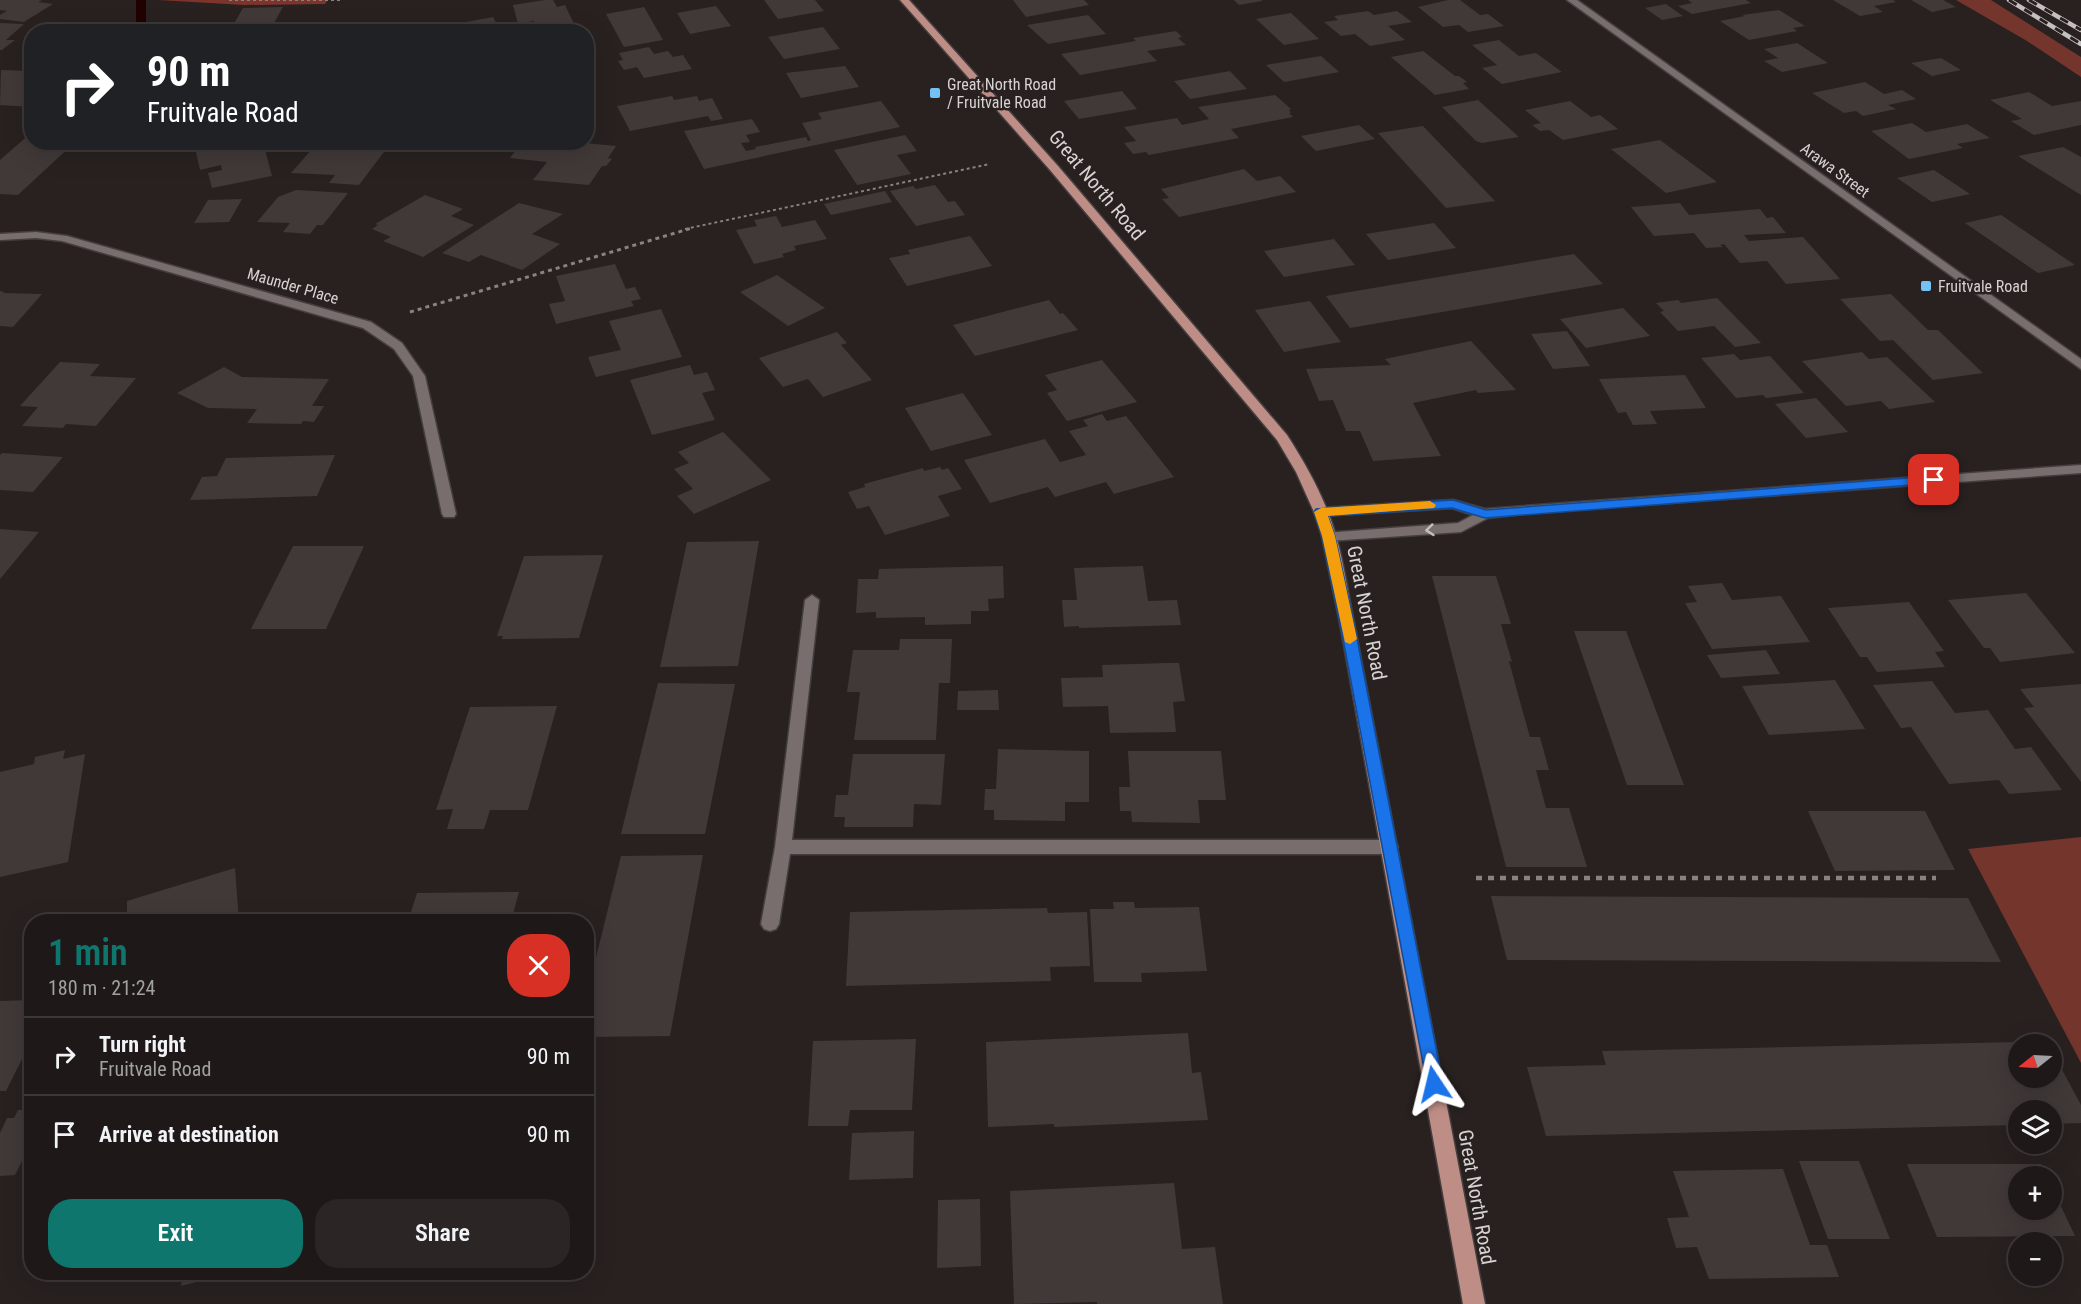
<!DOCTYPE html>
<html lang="en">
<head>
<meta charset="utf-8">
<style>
  :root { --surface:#1e1918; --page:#2b2625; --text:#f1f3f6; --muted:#a1a0a2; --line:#3c3837; --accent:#0f766e }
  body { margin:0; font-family:"Roboto Condensed",sans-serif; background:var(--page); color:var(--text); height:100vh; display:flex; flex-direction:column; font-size:22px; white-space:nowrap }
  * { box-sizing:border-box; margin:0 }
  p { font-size:20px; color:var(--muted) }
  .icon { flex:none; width:33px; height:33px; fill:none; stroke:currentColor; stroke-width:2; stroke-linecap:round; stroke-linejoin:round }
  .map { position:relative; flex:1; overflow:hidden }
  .details { position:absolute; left:24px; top:914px; width:570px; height:366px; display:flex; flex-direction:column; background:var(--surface); border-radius:24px; box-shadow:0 6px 24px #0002,0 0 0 2px var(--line) }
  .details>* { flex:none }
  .guide { position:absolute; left:24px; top:24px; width:570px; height:126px; border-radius:24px; box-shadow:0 6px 24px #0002,0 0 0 2px var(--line); background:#202124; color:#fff; overflow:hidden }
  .needle { width:39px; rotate:252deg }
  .tools { position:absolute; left:2008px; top:1034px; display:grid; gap:12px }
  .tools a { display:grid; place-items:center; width:54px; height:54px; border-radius:50%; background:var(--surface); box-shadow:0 6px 24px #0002,0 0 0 2px var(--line); font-size:30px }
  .pin { position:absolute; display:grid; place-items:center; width:51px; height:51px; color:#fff; margin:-26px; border-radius:12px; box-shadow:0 3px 9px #0006 }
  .me { position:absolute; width:66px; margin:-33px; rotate:350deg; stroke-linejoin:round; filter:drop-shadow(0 0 4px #0008) }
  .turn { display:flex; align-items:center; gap:21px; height:126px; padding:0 24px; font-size:27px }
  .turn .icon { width:78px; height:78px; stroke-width:2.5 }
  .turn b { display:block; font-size:42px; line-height:51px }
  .round { display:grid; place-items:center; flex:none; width:63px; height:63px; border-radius:24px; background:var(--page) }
  .overview { display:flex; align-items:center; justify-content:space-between; height:102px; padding:0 24px }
  h1 { font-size:36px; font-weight:600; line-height:45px; color:var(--accent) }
  .button { display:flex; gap:12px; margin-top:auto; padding:12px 24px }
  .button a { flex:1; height:69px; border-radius:24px; background:var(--accent); color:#fff; font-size:24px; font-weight:600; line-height:69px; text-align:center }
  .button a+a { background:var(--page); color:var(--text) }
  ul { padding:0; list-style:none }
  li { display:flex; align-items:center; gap:18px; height:78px; padding:0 24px; border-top:2px solid var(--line) }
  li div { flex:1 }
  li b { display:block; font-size:22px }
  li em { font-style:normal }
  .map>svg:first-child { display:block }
  .green { fill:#73352c }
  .forest { fill:#7d342b }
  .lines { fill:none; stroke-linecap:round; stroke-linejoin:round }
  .stream { fill:#210100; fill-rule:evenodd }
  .building { fill:#413938 }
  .service-casing { stroke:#443f3e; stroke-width:3 }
  .minor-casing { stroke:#443f3e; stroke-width:3 }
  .tertiary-casing { stroke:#443f3e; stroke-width:3 }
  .primary-casing { stroke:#443f3e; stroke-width:3 }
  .path-far2 { stroke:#888281; stroke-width:2; stroke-dasharray:3 3; stroke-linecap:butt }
  .path-far1 { stroke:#888281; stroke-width:3; stroke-dasharray:4 4; stroke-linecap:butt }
  .path { stroke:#888281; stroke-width:4.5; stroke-dasharray:6 6; stroke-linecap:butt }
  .service { fill:#776e6d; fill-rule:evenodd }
  .minor { fill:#776e6d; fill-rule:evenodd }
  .tertiary { fill:#776e6d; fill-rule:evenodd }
  .primary { fill:#be8d86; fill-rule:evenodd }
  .rail-casing { stroke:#c4c0bf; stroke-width:4.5 }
  .rail { stroke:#282120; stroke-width:3; stroke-dasharray:9; stroke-linecap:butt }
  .oneway { stroke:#c4bfbe }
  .route { fill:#1a73e8; stroke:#114b97; stroke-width:1.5 }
  .slow { fill:#f59e0b }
  .poi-dot { fill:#73c1f5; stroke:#282120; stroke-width:2 }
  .labels { text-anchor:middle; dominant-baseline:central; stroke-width:5; stroke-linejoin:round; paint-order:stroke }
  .far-poi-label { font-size:16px; fill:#d7d3d2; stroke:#282120; text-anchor:start }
  .far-street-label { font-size:16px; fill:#d7d3d2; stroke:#282120 }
  .street-label { font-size:20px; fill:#d7d3d2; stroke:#282120 }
</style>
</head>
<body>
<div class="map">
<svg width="2081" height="1304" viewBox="0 0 2081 1304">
  <rect width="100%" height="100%" fill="#282120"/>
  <!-- green -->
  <path class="green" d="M1956 0H1991L2081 57V77L2027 41Z
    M2081 837V1063L1968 849Z"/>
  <!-- forest -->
  <path class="forest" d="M158 0H328L325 4 244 5Z"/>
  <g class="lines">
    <!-- stream -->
    <path class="stream" d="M136 0H146V32H136Z"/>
  </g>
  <!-- building -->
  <path class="building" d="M0 0H42L38 2 53 4 24 22 0 19V15L7 11 0 10Z
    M545 0H553L557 7 565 5 578 32H538L534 21 518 24 513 5Z
    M764 0H815L824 11 778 19Z
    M1013 0H1084L1089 5 1026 17Z
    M1234 0H1262V1L1239 5Z
    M1448 0H1460L1480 15 1488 14 1504 26 1468 32 1459 25 1443 27 1418 7Z
    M1688 0H1746L1751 3 1692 14 1678 6 1692 3Z
    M1833 0H1893L1896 2 1874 6 1883 12 1860 16Z
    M1911 0H1943L1956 7 1932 12Z
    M1666 4 1683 16 1662 20 1645 8Z
    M716 6 731 26 690 34 677 13Z
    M283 7 269 32H229L243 8Z
    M644 7 663 40 624 47 606 14Z
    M1779 10 1805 26 1793 28 1797 31 1749 40 1720 21 1745 16 1742 15Z
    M1368 11 1374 15 1397 11 1412 22 1388 26 1405 40 1370 46 1355 34 1341 36 1324 22 1338 20 1334 16Z
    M1291 13 1319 39 1284 45 1256 19Z
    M1088 15 1106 34 1048 44 1027 25Z
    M493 17 501 32H406L421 22 445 26Z
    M0 23 24 24 6 40H15L2 50H0Z
    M823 27 840 49 784 59 768 37Z
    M1176 31 1182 37 1178 38 1186 45 1147 51 1157 61 1080 75 1061 54 1136 41 1133 38Z
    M1499 40 1519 56 1536 53 1562 72 1502 84 1482 68 1497 65 1472 45Z
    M1797 43 1828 63 1782 72 1764 61 1778 58 1764 49Z
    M649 47 654 54 668 51 673 57 683 55 692 69 644 78 637 67 624 70 618 61 623 60 619 53Z
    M1423 51 1455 76H1459L1467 82 1463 83 1469 89 1435 95 1391 57Z
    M1321 56 1339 72 1284 82 1266 65Z
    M1941 58 1961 70 1932 76 1911 63Z
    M845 66 859 87 801 98 786 73Z
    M1 70 32 71V107L0 105Z
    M1230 71 1247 89 1190 99 1174 81Z
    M1865 82 1884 94 1902 90 1916 99 1888 105 1896 109 1863 116 1856 111 1844 113 1812 93Z
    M1122 91 1137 109 1079 119 1064 101Z
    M2029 92 2052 106 2081 101V125L2034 135 2011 121 2022 119 1990 100Z
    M1275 95 1291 109 1289 110 1291 113H1289L1293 117 1231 129 1239 138 1149 155 1146 152 1133 154 1124 143 1136 141 1124 127 1177 118 1182 125 1209 119 1198 107Z
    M672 96 674 100 697 96 699 101 712 98 723 119 711 121 708 116 630 131 617 106Z
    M1478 100 1519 137 1482 143 1476 141 1442 107Z
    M881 101 900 127 704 169 684 131 752 119 760 132 746 135 750 142 741 143 746 151 756 149 755 147 806 137 808 141 811 140 802 123 822 119 818 113Z
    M1570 101 1591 117 1600 115 1618 129 1563 140 1549 130 1540 131 1532 125 1541 123 1525 110Z
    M1912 123 1926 132 1967 124 1990 138 1957 144 1963 148 1909 159 1871 131Z
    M1359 125 1375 139 1316 151 1301 136Z
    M1423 126 1495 201 1446 208 1378 133Z
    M32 132V142H75L18 195 0 194V160Z
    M905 135 917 151 897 155 911 174 857 185 834 150Z
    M1660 140 1717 182 1666 193 1611 149Z
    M246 142H263L272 176 212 188 208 173 222 170 221 165 200 170 196 152Z
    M522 142H574L616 146 608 158 612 159 606 166H602L589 185 533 180 547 162 510 158Z
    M2063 147 2081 157V195L2018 156Z
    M312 149 384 152 359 185 329 183 335 175 291 173Z
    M1244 169 1257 181 1280 176 1296 192 1179 217 1162 199 1169 198 1161 189Z
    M1934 170 1970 194 1932 202 1897 178Z
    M935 185 948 202 955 201 965 215 916 226 890 191 913 186 916 189Z
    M296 190 348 193 323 225H317L310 234 283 232 290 223 257 222 278 197Z
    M885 191 892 202 831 215 824 204Z
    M425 195 463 209 451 216 474 225 423 257 383 241 391 237 372 229 378 225 375 224Z
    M242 199 229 222 194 223 208 200Z
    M519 203 563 214 532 234 560 244 522 270 481 255 469 262 442 253Z
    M1680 203 1689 215 1760 209 1767 218 1773 217 1786 233 1744 235 1749 241 1803 237 1840 279 1786 284 1767 261 1740 263 1724 244 1720 245 1723 247 1706 248 1694 233 1654 236 1631 207Z
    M2001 215 2075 265 2038 273 1965 223Z
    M776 216 782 227 815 220 827 239 794 246 796 250 782 254 784 257 754 264 736 230 757 226 754 220Z
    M1434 223 1456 248 1388 260 1366 234Z
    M970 236 992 266 907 286 889 258 910 254 908 250Z
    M1334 239 1355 265 1284 277 1264 251Z
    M1574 254 1603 284 1350 328 1326 296Z
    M615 264 626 289 635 287 641 299 631 301 634 306 556 324 549 304 565 301 556 276Z
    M777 275 825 308 788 326 740 292Z
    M0 291 4 292 3 293 42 294 13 327 0 326Z
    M1891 294 1928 330H1938L1983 373 1933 380 1893 340 1880 341 1840 299Z
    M1717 298 1761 343 1735 347 1714 326 1678 331 1660 312 1664 311 1656 303 1678 300 1681 303Z
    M1049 300 1060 314 1063 313 1078 330 975 356 953 325Z
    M1310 301 1341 342 1284 352 1255 310Z
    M1623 308 1650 336 1586 348 1560 319Z
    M661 309 682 357 596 377 588 357 621 350 609 321Z
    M1567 331 1590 366 1553 369 1531 334Z
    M837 332 847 343 841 345 872 380 823 397 808 379 783 387 759 358Z
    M1471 341 1516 390 1478 393 1476 390 1413 403 1441 456 1373 461 1360 431H1346L1333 400 1319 401 1306 369 1391 365 1385 359Z
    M1862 352 1869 359 1887 357 1935 402 1889 409 1881 401 1846 406 1802 361Z
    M1734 354 1740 360 1770 356 1804 393 1766 398 1763 395 1736 398 1701 358Z
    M1102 360 1137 402 1067 421 1047 393 1057 390 1045 375Z
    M60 362 100 364 90 376 136 378 96 426 66 424 63 428 22 426 38 407 20 406Z
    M690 365 694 375 707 372 715 390 702 393 715 420 652 435 630 380Z
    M224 367 242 377 329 379 312 406H324L314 422 303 421 301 424 247 423 257 409 208 408 177 393Z
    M1685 375 1706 408 1650 411 1657 424 1633 425 1626 412 1618 413 1599 379Z
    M963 393 992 435 931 451 905 408Z
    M1816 398 1848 432 1806 438 1775 404Z
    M1102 414 1107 421 1126 416 1174 477 1114 494 1106 482 1055 497 1048 487 990 503 964 460 1045 439 1060 462 1086 455 1069 431 1088 426 1083 420Z
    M723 432 771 480 694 514 677 496 693 489 674 469 689 463 678 452Z
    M2 453 63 457 33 492 0 490V455Z
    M335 455 317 496 190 500 202 477 217 476 226 458Z
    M940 467 942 470 948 468 962 489 938 496 950 516 885 535 869 506 857 509 848 492 865 487 864 484 923 468 924 471Z
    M0 529 39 532 0 579Z
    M759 541 738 666 660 667 687 542Z
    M293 546H364L326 629H251Z
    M603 555 579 638 502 639 503 636H497L524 556Z
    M1003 566 1004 598 988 599 989 611H971V624L925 625V617L876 618V612L856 613 858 579H878L879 569Z
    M1143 566 1148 601 1177 600 1181 625 1079 628V626L1064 627 1062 600H1077L1074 568Z
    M1432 576H1496L1511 624H1501L1512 662 1509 661 1519 698 1530 737H1540L1549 770H1536L1546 808H1569L1587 867H1506Z
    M1722 583 1732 600 1781 596 1810 642 1712 649 1685 603 1697 602 1688 586Z
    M2026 593 2075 653 2000 662 1990 648H1984L1948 600Z
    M1909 602 1944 651 1935 652 1945 667 1877 672 1867 657H1860L1828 608Z
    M1574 631H1626L1684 785H1627Z
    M900 639H952L950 683H939L936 740H854L860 692H847L853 650H899Z
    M1766 650 1780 674 1721 678 1707 655Z
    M1167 663H1179L1185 701 1173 702 1176 732 1110 733 1108 706 1063 707 1061 678 1103 677 1102 665Z
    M1835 680 1865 729 1769 735 1742 686Z
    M1932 681 1955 713 1988 710 2015 749 2031 747 2062 790 2009 794 1999 780 1949 784 1911 727 1901 728 1873 685Z
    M658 683 735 684 705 834H621Z
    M2081 684V782L2024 708 2034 707 2020 689Z
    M998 690 999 710H957L958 691Z
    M557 706 528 810H490L484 829H447L453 809 436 810 470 707Z
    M998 749 1089 751V802H1065V821L994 820V810H984L985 789H996Z
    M65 750 63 759 85 754 68 862 0 877V772L34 764 35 757Z
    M1128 751H1221L1226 800H1198L1200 823 1132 822 1131 811H1120L1119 787H1130Z
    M853 754H945L941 805 914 804 913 827H844L845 817H834L836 795H848Z
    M1808 811H1925L1955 870 1835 871Z
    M703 855 670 1036 586 1037V998L621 856Z
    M235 868 239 921H127V901Z
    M519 892 511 921H408L417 893Z
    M1491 896 1968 898 2001 962 1507 960Z
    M1113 902H1134L1135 908 1199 907 1207 971 1141 973 1142 982H1094L1090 909H1114Z
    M1047 908 1048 913 1087 912 1090 966 1050 967 1051 981 846 986 850 912Z
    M32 1000V1054L25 1053 6 1091H0V1001Z
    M1188 1033 1192 1073 1201 1072 1208 1120 1054 1127V1124L988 1127 986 1042Z
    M916 1039 912 1110H850L848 1126H808L813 1041Z
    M2019 1042V1077H2052V1051L2081 1105V1123L2052 1124V1110H2019V1125L1546 1136 1527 1067 1606 1065 1602 1051Z
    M18 1110H32V1141L15 1175 0 1176V1133L7 1118H14Z
    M914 1131 913 1178 849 1180 852 1133Z
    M1799 1161H1859L1890 1239H1828Z
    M1907 1164H2041L2047 1176H2019V1209H2052V1187L2075 1236 1937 1237Z
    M1783 1169 1810 1245H1827L1839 1277 1709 1279 1697 1247 1676 1248 1667 1218 1689 1217 1673 1171Z
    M1174 1183 1182 1249 1215 1247 1223 1304H1097V1302L1014 1304 1010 1191Z
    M980 1199 981 1266 937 1268 938 1200Z
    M183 1272H231V1273L181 1286Z"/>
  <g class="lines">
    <!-- service casing -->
    <g class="service-casing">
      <path id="service" d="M812 595 819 600 792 840H1390L1396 842 1398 847 1396 852 1390 854H790L779 924 776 929 770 931 764 929 761 924 775 847 805 600Z"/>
    </g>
    <!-- minor casing -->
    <g class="minor-casing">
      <path id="minor" d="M1567 0H1577L2081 359V369Z
        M36 232 67 236 371 322 402 343 425 376 456 514 454 517H444L442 514 413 376 394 349 363 328 62 241 36 238 0 240V234Z"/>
    </g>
    <!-- tertiary casing -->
    <g class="tertiary-casing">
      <path id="tertiary" d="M2081 465V473L1531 513 1488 518 1461 532 1329 541 1322 536 1324 533 1458 523 1473 515 1452 508 1321 516 1314 512 1321 508 1453 500 1485 509Z"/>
    </g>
    <!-- primary casing -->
    <g class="primary-casing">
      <path id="primary" d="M900 0H909L1058 166 1287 435C1307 466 1326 500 1336 536 1344 564 1348 594 1354 623L1485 1304H1463L1340 623 1322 536 1314 512 1296 472 1277 440 1050 170Z"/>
    </g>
    <!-- path-far2 -->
    <path class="path-far2" d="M229 0H341
      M685 229 990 164"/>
    <!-- path-far1 -->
    <path class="path-far1" d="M410 312 692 228"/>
    <!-- path -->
    <path class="path" d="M1476 878H1936"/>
    <!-- service -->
    <use href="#service" class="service"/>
    <!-- minor -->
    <use href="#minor" class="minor"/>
    <!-- tertiary -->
    <use href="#tertiary" class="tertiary"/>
    <!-- primary -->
    <use href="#primary" class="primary"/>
    <!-- rail casing -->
    <g class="rail-casing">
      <path id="rail" d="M2009 0 2081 44
        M2029 0 2081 30"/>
    </g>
    <!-- rail -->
    <use href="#rail" class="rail"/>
  </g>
  <!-- one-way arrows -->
  <defs><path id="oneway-chevron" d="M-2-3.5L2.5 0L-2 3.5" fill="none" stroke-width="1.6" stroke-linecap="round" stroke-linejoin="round" transform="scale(1.5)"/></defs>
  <use class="oneway" href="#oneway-chevron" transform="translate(1430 530) rotate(174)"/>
  <!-- route -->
  <path class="route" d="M1934 476 1938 477V483L1485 518 1452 508 1328 516 1335 536 1354 623 1443 1084 1440 1090 1434 1092 1428 1090 1340 623 1322 536 1314 512 1316 509 1453 500 1486 510Z"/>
  <!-- slow -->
  <path class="slow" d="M1430 501 1436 505 1434 508 1328 516 1335 536 1357 639 1350 644 1345 642 1322 536 1314 512 1321 508Z"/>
  <!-- markers -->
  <g class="poi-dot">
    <rect x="929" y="87" width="12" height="12" rx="3"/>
    <rect x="1920" y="280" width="12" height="12" rx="3"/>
  </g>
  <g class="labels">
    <!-- far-poi labels -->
    <g class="far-poi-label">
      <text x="947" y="84">Great North Road<tspan x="947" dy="18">/ Fruitvale Road</tspan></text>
      <text x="1938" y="286">Fruitvale Road</text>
    </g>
    <!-- far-street labels -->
    <g class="far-street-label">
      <text transform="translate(1835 170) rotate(36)">Arawa Street</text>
      <text transform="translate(293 286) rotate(16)">Maunder Place</text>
    </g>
    <!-- street labels -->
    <g class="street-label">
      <text transform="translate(1097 185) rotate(50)">Great North Road</text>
      <text transform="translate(1367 613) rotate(79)">Great North Road</text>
      <text transform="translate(1477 1197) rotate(80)">Great North Road</text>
    </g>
  </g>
</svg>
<div class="tools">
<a><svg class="needle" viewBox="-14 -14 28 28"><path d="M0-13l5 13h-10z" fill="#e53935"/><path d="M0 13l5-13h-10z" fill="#a1a0a2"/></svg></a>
<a><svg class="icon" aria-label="layers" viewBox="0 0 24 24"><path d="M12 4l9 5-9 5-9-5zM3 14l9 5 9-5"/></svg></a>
<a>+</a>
<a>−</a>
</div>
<div class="pin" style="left:1934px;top:480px;background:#d93025"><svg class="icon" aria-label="arrive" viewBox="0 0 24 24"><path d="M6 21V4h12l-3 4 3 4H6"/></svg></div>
<svg class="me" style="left:1434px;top:1084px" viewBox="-20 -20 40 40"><path d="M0-17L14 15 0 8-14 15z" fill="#1a73e8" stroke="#fff" stroke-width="4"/></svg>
<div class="guide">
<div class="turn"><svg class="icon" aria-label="right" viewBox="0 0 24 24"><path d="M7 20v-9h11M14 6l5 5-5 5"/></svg><div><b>90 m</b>Fruitvale Road</div></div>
</div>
<section class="details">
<div class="overview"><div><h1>1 min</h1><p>180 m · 21:24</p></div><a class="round" style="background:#d93025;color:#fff"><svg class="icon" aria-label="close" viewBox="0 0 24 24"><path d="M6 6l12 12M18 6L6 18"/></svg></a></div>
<ul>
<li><svg class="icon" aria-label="right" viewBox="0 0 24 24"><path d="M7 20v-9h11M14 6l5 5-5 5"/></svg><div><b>Turn right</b><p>Fruitvale Road</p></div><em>90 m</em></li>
<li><svg class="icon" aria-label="arrive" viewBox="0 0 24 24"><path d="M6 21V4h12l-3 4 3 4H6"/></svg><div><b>Arrive at destination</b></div><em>90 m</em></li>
</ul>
<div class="button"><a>Exit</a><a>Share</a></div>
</section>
</div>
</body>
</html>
